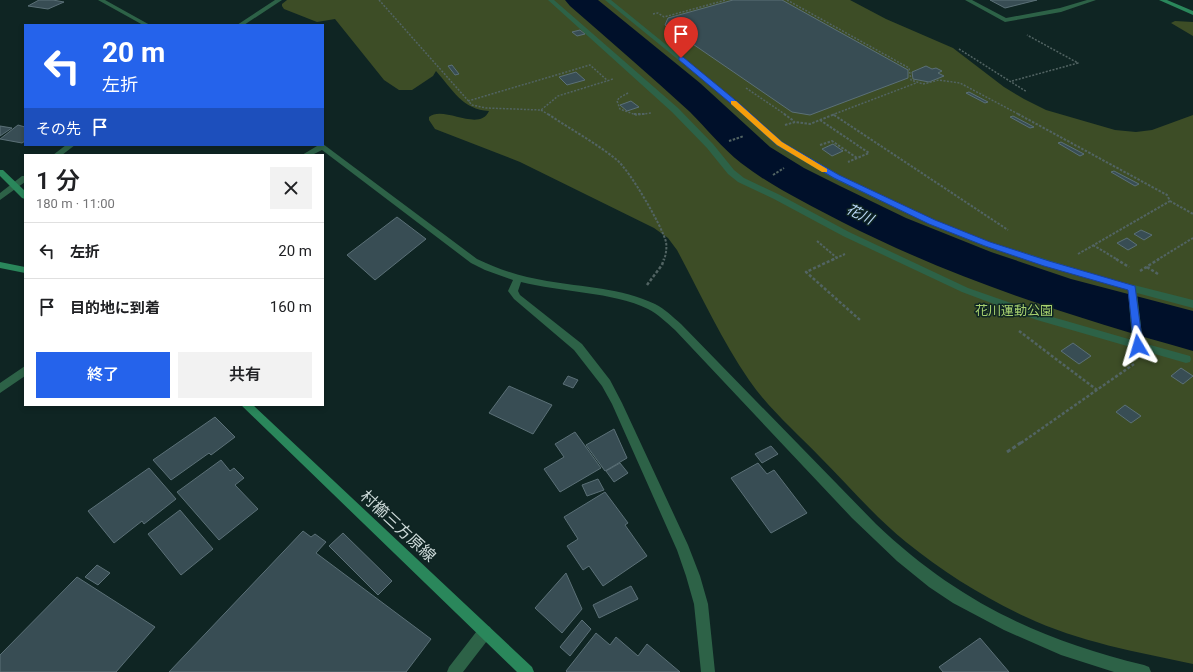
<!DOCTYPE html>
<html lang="ja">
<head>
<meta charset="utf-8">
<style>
  :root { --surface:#fff; --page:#f2f2f2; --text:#202124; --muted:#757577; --line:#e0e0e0; --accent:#2563eb }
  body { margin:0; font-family:Roboto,"Noto Sans JP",sans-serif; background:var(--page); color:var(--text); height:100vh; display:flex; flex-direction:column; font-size:15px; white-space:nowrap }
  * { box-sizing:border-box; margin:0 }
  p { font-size:13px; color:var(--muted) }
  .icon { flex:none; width:22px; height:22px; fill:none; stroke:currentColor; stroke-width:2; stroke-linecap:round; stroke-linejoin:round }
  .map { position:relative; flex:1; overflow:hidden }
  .drawer { position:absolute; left:24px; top:154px; width:300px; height:252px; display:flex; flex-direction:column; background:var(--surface); border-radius:0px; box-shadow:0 2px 6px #0003 }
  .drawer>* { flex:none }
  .top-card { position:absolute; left:24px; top:24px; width:300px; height:122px; border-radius:0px; box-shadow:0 2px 6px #0003; background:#2563eb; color:#fff; overflow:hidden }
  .pin { position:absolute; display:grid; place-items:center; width:34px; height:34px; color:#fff; margin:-41px -17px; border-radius:50% 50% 50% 0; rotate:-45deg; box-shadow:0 0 4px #0007 }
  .pin .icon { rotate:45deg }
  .me { position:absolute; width:44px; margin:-22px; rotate:353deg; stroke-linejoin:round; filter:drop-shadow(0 0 3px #0008) }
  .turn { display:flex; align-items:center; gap:14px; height:84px; padding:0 12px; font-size:18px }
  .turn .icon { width:52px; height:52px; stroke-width:2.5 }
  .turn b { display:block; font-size:28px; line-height:34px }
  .then { display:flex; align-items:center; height:38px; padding:0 12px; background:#0003; gap:8px; font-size:15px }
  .round { display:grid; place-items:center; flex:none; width:42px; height:42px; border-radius:0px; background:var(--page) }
  .summary { display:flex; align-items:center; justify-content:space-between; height:68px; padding:0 12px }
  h1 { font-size:24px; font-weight:600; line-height:30px }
  .button { display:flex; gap:8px; margin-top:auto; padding:8px 12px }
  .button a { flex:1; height:46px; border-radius:0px; background:var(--accent); color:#fff; font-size:16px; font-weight:600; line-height:46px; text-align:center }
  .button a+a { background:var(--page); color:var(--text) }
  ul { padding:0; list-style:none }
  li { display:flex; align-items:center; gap:12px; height:56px; padding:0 12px; border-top:1px solid var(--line) }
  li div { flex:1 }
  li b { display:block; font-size:15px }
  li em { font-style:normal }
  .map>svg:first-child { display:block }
  .green { fill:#3d4d26 }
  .water { fill:#00102a }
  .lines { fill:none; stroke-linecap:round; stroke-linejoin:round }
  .river { fill:#00102a; fill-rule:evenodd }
  .building { fill:#384d54; stroke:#5b7077 }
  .path-far3 { stroke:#526463; stroke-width:1.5; stroke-dasharray:2 1.5; stroke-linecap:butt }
  .path-far2 { stroke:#526463; stroke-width:2; stroke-dasharray:2.5 1.5; stroke-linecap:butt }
  .path-far1 { stroke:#526463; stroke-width:2.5; stroke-dasharray:3 2; stroke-linecap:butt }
  .path { stroke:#526463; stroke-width:3; stroke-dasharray:4 2.5; stroke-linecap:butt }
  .lane { fill:#2d6247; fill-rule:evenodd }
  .street { fill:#2d6247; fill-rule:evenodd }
  .secondary { fill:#2a875b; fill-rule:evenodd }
  .route { fill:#2563eb; stroke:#184099 }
  .slow { fill:#f59e0b }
  .labels { text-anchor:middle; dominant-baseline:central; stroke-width:3; stroke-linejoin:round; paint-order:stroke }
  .park-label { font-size:13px; fill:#a7d06f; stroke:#0f2523 }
  .water-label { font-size:14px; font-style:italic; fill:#bbd8f7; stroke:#0f2523 }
  .near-street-label { font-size:16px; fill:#cddad9; stroke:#0f2523 }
</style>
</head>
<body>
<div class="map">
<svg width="1193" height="672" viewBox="0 0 1193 672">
  <rect width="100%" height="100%" fill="#0f2523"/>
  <!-- green -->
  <path class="green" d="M287 0H850L886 19 953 48 1004 87 1024 99 1046 110 1115 130 1136 132 1152 130 1193 115V664C1137 652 1079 642 1026 617 983 597 943 572 906 542 875 517 848 485 820 457 796 432 769 409 749 380 721 339 700 293 677 250L668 238 654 228 520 162 435 129 429 120V117C444 105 479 133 489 111 463 110 452 89 436 71L433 76 412 90H399L384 80 335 19 317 22 284 9 282 6V4Z
    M1175 21 1193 22V36L1171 23Z"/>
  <!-- water -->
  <path class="water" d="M831 186 854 207 848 212 816 201 813 194 821 188Z"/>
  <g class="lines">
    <!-- river -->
    <path class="river" d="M565 0H598L700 83 770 147 804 168 840 186 906 218 991 252 1071 279 1193 311V351C1072 317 954 279 842 222 808 204 772 187 741 163 722 148 707 129 690 112 651 76 610 41 570 6Z"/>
  </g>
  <!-- building -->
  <path class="building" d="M39 0H53L64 2 48 9 28 6Z
    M733 0H782L908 70V78L810 115 792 112 665 25 668 18Z
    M990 0H1037L1005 8Z
    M580 30 585 34 577 36 572 32Z
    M452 65 459 74 455 75 448 66Z
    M926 66 932 69 936 68 942 71 938 73 944 76 929 82 913 79 912 72Z
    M576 72 585 80 567 85 559 77Z
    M969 92 988 102 985 103 966 93Z
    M631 101 639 107 627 111 620 105Z
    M1013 116 1034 127 1030 128 1010 117Z
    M18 125 25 127V141L22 143 0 139Z
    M0 126 12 128 0 136Z
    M1061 142 1084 154 1080 156 1058 143Z
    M833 144 843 151 832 156 822 149Z
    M1114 171 1139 184 1135 186 1111 172Z
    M397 217 426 239 375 280 347 255Z
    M1141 230 1152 235 1144 240 1134 234Z
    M1127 238 1137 245 1128 250 1117 243Z
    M1073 343 1091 356 1079 364 1061 351Z
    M1181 368 1193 376 1183 384 1171 376Z
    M568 376 578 380 573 388 563 384Z
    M509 386 552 405 533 434 489 413Z
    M1125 405 1141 416 1131 423 1116 412Z
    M215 417 235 437 211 455 209 453 171 480 153 460Z
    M614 429 627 458 605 471 586 445Z
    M575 432 601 468 560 492 544 469 564 457 555 444Z
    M771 446 778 454 762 463 755 454Z
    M221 460 230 471 234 468 244 478 235 485 258 509 219 540 177 492Z
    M620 463 628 473 614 482 606 471Z
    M758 463 767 474 774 470 807 513 771 533 731 478Z
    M149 468 176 499 144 524 142 521 114 543 88 511Z
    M598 479 604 490 587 496 582 485Z
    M605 492 628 523 625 525 647 556 603 586 589 566 583 570 567 546 578 539 564 517Z
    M180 510 213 549 181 575 148 534Z
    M303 531 311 537 315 534 326 542 316 553 431 639 406 672H169Z
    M343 533 392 581 378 595 329 546Z
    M97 565 110 573 98 585 85 577Z
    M566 573 582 609 562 633 535 608Z
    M77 577 155 627 116 672H0V655Z
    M631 586 638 599 599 618 593 605Z
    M582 620 591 629 570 656 560 647Z
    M596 633 610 645 616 637 638 656 647 644 680 672H567L566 671Z
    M980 638 1009 672H943L939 667Z"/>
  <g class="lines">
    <!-- path-far3 -->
    <path class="path-far3" d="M379 0 472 105 486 108 541 110 558 96 613 79
      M787 0 909 68 911 80 923 84 939 80 960 83 1020 115
      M653 14 658 13 664 17 726 0
      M959 49 1027 92
      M1012 81 1078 63 1027 35
      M746 88 786 115
      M628 93 619 98 617 101 620 109 636 115 651 113
      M468 101 590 65 608 81
      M541 110 549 115
      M832 115 916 83"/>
    <!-- path-far2 -->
    <path class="path-far2" d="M548 114C570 129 596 143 617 160 630 171 662 226 666 242 667 248 666 254 664 260
      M634 114H646
      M784 114 794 121
      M1018 114 1167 195 1170 201 1193 214
      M834 115 1008 230
      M820 120 869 153 848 162
      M785 125 795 122 810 124 835 114
      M729 141 744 136
      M820 145 832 141 857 158
      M773 175 784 168
      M817 241 837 258
      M1093 245 1118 260
      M1078 254 1170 201
      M832 260 845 254
      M1157 260 1193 238"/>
    <!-- path-far1 -->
    <path class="path-far1" d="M834 259 806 272 860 320
      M1116 259 1129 267
      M1147 267 1158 274
      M1140 271 1159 259
      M647 285 662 265 664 259
      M1019 331 1097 390
      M1021 443 1134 364"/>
    <!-- path -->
    <path class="path" d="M1007 452 1022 442"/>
    <!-- lane -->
    <path class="lane" d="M548 0H554L678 108 713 144 734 170 744 178 780 195 849 232 968 288 1042 314 1132 340 1128 290 984 246 929 224 834 179 777 146 724 97 605 0H611L728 95 783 142 840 175 935 220 990 242 1110 279 1193 300V308L1137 293 1143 343 1190 356 1191 359 1190 362 1186 363 1037 320 962 292 843 236 774 199 738 182 728 174 707 148 672 112Z"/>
    <!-- street -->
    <path class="street" d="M98 0H105L150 25H143Z
      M275 0H282L244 25H237Z
      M965 0H972L1006 18 1060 8 1087 0H1096L1061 12 1005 22Z
      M323 144 477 259C500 270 522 277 547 281 582 287 622 288 655 304 665 309 673 317 681 324L876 524C956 600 1037 639 1144 665L1149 667 1151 672H1114L1061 655 1004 630 953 603 929 587 897 561 852 518 675 330C666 322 658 314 648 309 613 292 560 292 521 282L518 291 520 295 582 344 610 380 622 403 688 545 700 576 708 604 715 672H701L694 604 686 576 677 550 612 404 602 386 574 350 514 299 508 291 513 280 485 270 471 263 322 150 312 155H302L317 146 316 145H323Z
      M66 145H75L62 155H53Z
      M22 176H25V182L0 200V193Z
      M25 366V376L0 393V383Z
      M485 625 490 627 492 632 490 637 463 672H447L449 667 480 627Z"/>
    <!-- secondary -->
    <path class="secondary" d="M1159 0H1167L1193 11V15Z
      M0 170H3L25 191V199L22 198 0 176Z
      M0 262 25 267V273L0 268Z
      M241 405H253L532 667 534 672H517Z"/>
  </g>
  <!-- route -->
  <path class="route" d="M679 57H683L740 104 782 142 839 175 935 220 990 242 1049 261 1135 286 1143 346 1142 349H1135L1134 346 1128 290 1044 266 985 246 929 224 834 178 777 145 735 107 679 60Z"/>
  <!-- slow -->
  <path class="slow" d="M731 101H736L782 142 827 169V172H822L777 145 731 104Z"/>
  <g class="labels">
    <!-- park labels -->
    <g class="park-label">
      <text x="1014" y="310">花川運動公園</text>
    </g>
    <!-- water labels -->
    <g class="water-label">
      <text transform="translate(860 214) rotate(26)">花川</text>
    </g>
    <!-- near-street labels -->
    <g class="near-street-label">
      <text transform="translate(398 526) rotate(43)">村櫛三方原線</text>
    </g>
  </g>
</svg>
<div class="pin" style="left:681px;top:58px;background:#d93025"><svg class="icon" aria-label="arrive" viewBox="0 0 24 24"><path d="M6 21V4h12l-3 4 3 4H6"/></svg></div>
<svg class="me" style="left:1138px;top:346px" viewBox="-20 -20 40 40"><path d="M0-17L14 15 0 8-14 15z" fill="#2563eb" stroke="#fff" stroke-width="4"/></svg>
<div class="top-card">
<div class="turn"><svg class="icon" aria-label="left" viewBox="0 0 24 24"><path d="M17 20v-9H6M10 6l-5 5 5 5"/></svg><div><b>20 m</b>左折</div></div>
<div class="then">その先<svg class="icon" aria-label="arrive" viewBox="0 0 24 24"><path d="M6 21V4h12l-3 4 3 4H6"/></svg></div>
</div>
<section class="drawer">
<div class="summary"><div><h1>1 分</h1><p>180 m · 11:00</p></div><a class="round"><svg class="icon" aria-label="close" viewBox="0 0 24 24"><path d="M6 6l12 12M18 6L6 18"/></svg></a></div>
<ul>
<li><svg class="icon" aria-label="left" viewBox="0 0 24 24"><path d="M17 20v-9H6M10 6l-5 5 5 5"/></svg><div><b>左折</b></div><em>20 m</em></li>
<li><svg class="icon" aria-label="arrive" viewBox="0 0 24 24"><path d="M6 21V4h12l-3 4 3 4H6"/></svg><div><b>目的地に到着</b></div><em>160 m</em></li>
</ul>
<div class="button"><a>終了</a><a>共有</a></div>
</section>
</div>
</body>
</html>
